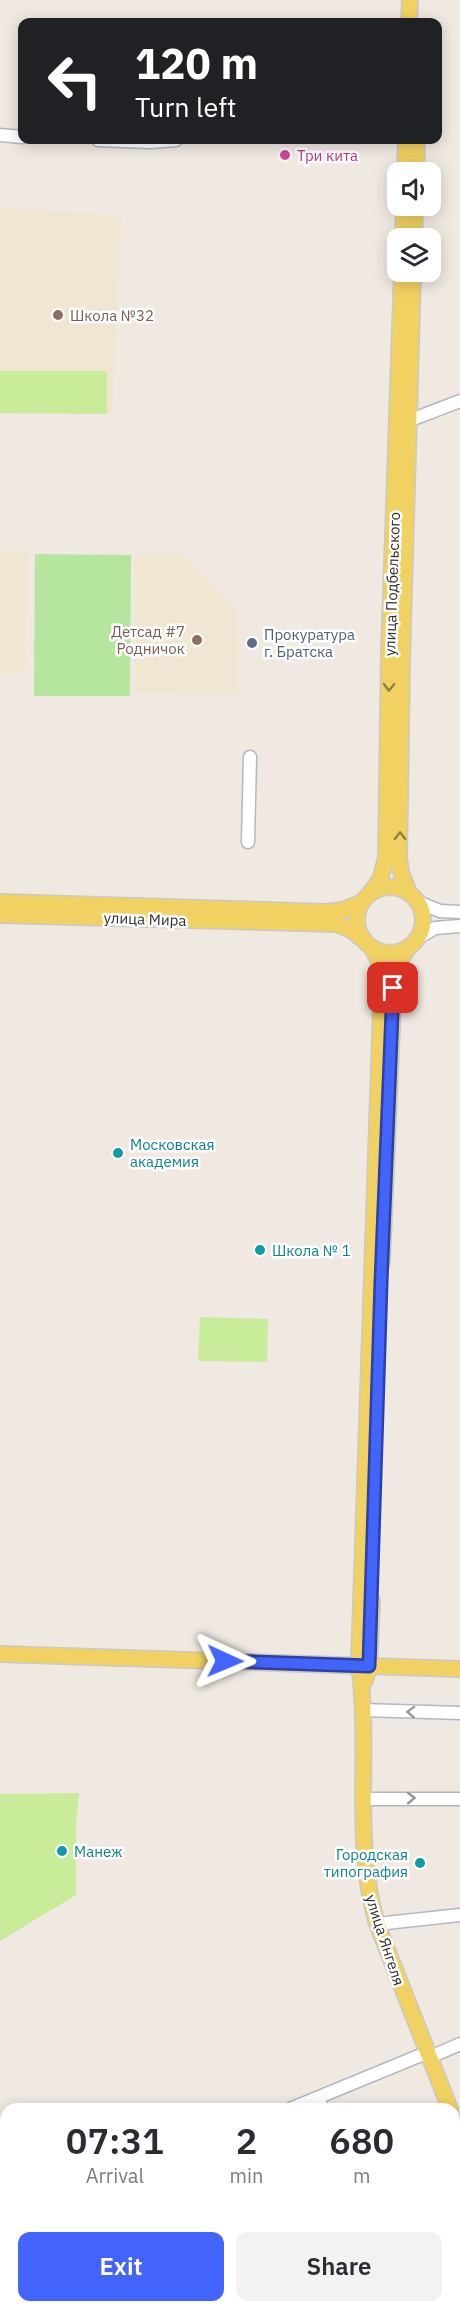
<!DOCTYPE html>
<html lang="en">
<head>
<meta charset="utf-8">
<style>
  :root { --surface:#fff; --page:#f2f2f3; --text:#2b2b33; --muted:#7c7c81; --accent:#4264fb }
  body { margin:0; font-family:"IBM Plex Sans",sans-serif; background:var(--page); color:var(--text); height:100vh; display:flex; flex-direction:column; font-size:22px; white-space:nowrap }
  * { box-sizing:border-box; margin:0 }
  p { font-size:20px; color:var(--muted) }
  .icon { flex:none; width:33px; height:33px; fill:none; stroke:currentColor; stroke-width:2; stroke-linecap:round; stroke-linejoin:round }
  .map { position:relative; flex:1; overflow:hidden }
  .panel { position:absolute; left:0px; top:2103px; width:460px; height:210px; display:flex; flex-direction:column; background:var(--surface); border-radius:18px 18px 0 0; box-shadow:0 3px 15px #0003 }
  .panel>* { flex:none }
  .hud { position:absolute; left:18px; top:18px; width:424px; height:126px; border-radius:12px; box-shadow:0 3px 15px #0003; background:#202124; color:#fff; overflow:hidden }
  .controls { position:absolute; left:387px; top:162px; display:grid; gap:12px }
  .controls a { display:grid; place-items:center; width:54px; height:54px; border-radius:12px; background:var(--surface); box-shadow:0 3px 15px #0003; font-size:30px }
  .pin { position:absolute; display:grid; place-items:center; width:51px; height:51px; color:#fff; margin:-26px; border-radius:12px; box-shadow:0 3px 9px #0006 }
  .me { position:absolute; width:66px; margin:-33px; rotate:91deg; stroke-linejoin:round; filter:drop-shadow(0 0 4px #0008) }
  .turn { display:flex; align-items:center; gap:21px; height:126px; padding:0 18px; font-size:27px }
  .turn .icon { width:78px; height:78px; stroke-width:2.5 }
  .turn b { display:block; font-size:42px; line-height:51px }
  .eta { display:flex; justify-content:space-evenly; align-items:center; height:102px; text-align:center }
  .eta b { font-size:36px; font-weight:600; line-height:42px }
  .button { display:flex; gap:12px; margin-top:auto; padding:12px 18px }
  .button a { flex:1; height:69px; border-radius:12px; background:var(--accent); color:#fff; font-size:24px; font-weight:600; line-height:69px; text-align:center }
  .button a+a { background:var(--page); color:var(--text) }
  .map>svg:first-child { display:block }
  .education { fill:#f0e6d1 }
  .green { fill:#b6e59e }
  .pitch { fill:#c9ec9a }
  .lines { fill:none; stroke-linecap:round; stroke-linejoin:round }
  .minor-casing { stroke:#b4b7c1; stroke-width:15 }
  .major-casing { stroke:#c9c9c9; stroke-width:18 }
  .minor { stroke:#fff; stroke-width:12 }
  .major { stroke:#f2d163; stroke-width:15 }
  .oneway { stroke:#908048 }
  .oneway2 { stroke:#969696 }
  .route-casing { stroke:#2b41a3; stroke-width:15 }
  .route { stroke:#4264fb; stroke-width:10 }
  .hotel-dot { fill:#d1479c; stroke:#fff; stroke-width:2 }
  .education-dot { fill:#8d6e63; stroke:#fff; stroke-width:2 }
  .service-dot { fill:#5c6f8a; stroke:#fff; stroke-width:2 }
  .culture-dot { fill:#0f9aa8; stroke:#fff; stroke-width:2 }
  .labels { text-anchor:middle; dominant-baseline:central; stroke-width:5; stroke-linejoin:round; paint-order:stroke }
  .hotel-label { font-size:15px; fill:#b23c85; stroke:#fff; text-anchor:start }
  .education-label { font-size:15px; fill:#785e54; stroke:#fff; text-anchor:start }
  .street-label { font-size:15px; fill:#2e2e2e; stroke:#fff }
  .service-label { font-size:15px; fill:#4e5e75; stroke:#fff; text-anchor:start }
  .culture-label { font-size:15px; fill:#0d838f; stroke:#fff; text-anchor:start }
</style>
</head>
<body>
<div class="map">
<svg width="460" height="2313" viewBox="0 0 460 2313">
  <rect width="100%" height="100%" fill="#efe9e1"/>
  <!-- education -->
  <path class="education" d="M0 208 121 215 112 414H0Z
    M0 552H28L24 674H0Z
    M135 554H184L238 613V694L135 693Z"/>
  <!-- green -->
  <path class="green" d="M35 554 131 555 130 696H34Z
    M85 2307H291L294 2313H90Z"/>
  <!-- pitch -->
  <path class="pitch" d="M0 371H107V414L0 413Z
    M200 1317 268 1319 267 1362 198 1361Z
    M79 1793 76 1824V1895L0 1941V1794Z"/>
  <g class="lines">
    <!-- minor casing -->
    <g class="minor-casing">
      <path id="minor" d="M0 135 22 137
        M98 140 150 142 176 140
        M408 421 460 401
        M248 842 250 757
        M418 902 440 911 460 912
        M418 938 435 928 460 926
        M362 1710 460 1713
        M362 1799H460
        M377 1924 460 1915
        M428 2058 460 2044
        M318 2098 323 2109
        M290 2109 426 2053
        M0 2230 6 2236
        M0 2278 6 2273
        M70 2307 74 2313
        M298 2307 300 2313
        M398 2307 400 2313"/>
    </g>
    <!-- major casing -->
    <g class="major-casing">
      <path id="major" d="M409 22 410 0
        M405 172 406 140
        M416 172 417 140
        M403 238 404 206
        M414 238 415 206
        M357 920a33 33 0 1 1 66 0a33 33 0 1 1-66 0Z
        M370 893 380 880 386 858 389 654 402 272
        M409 893 401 872 399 858 402 658 413 272
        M0 902 326 912 343 910 361 903
        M0 915 336 924 351 930 361 938
        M372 948 379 962 382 978 359 1665C371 1751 352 1840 377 1924L450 2109
        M382 1262 394 979 397 965 408 948
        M0 1654 460 1669
        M365 1681 369 1666 372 1601
        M454 2121 460 2134"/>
    </g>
    <!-- minor -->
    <use href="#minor" class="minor"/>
    <!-- major -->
    <use href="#major" class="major"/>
  </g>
  <!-- one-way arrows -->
  <defs><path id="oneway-chevron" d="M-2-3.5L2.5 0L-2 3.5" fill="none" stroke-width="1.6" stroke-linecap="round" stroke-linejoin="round" transform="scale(1.5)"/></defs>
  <g class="oneway">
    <use href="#oneway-chevron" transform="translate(389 687) rotate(91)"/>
    <use href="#oneway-chevron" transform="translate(400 836) rotate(-89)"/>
  </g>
  <g class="oneway2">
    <use href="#oneway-chevron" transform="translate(411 1712) rotate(-178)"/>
    <use href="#oneway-chevron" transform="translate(411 1798) rotate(-1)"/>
  </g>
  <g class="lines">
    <!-- route casing -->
    <g class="route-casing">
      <path id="route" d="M225 1661 369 1666 381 1282 393 988"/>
    </g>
    <!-- route -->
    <use href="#route" class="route"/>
  </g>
  <!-- markers -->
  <circle class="hotel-dot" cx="285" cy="155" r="6"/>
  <g class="education-dot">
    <circle cx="58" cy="315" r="6"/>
    <circle cx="197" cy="640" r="6"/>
  </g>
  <circle class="service-dot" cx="252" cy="643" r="6"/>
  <g class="culture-dot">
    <circle cx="118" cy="1153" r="6"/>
    <circle cx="260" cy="1250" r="6"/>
    <circle cx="62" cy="1851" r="6"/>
    <circle cx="420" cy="1863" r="6"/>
  </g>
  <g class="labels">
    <!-- hotel labels -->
    <g class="hotel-label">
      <text x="297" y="155">Три кита</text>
    </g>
    <!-- education labels -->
    <g class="education-label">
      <text x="70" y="315">Школа №32</text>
      <text x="185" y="631" text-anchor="end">Детсад #7<tspan x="185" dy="17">Родничок</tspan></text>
    </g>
    <!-- street labels -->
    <g class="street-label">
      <text transform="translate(392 584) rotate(-88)">улица Подбельского</text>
      <text transform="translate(145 919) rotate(2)">улица Мира</text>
      <text transform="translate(385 1940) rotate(72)">улица Янгеля</text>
    </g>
    <!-- service labels -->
    <g class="service-label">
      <text x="264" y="634">Прокуратура<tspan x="264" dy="17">г. Братска</tspan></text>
    </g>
    <!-- culture labels -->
    <g class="culture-label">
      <text x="130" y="1144">Московская<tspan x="130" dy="17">академия</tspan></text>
      <text x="272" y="1250">Школа № 1</text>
      <text x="74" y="1851">Манеж</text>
      <text x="408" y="1854" text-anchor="end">Городская<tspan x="408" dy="17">типография</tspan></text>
    </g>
  </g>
</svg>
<div class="controls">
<a><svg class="icon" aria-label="sound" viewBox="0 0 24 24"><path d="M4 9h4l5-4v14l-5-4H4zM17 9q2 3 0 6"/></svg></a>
<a><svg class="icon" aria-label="layers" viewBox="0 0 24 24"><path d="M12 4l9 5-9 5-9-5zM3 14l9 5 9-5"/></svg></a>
</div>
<div class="pin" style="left:393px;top:988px;background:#d93025"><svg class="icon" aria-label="arrive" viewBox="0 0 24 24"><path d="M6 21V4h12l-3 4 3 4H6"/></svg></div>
<svg class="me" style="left:225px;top:1661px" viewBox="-20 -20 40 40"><path d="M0-17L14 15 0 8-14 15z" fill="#4264fb" stroke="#fff" stroke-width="4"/></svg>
<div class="hud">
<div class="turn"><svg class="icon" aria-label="left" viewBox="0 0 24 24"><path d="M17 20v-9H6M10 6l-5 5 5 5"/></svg><div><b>120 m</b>Turn left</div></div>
</div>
<section class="panel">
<div class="eta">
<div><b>07:31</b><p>Arrival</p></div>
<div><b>2</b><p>min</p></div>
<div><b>680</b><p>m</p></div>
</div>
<div class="button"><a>Exit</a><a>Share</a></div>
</section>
</div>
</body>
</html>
